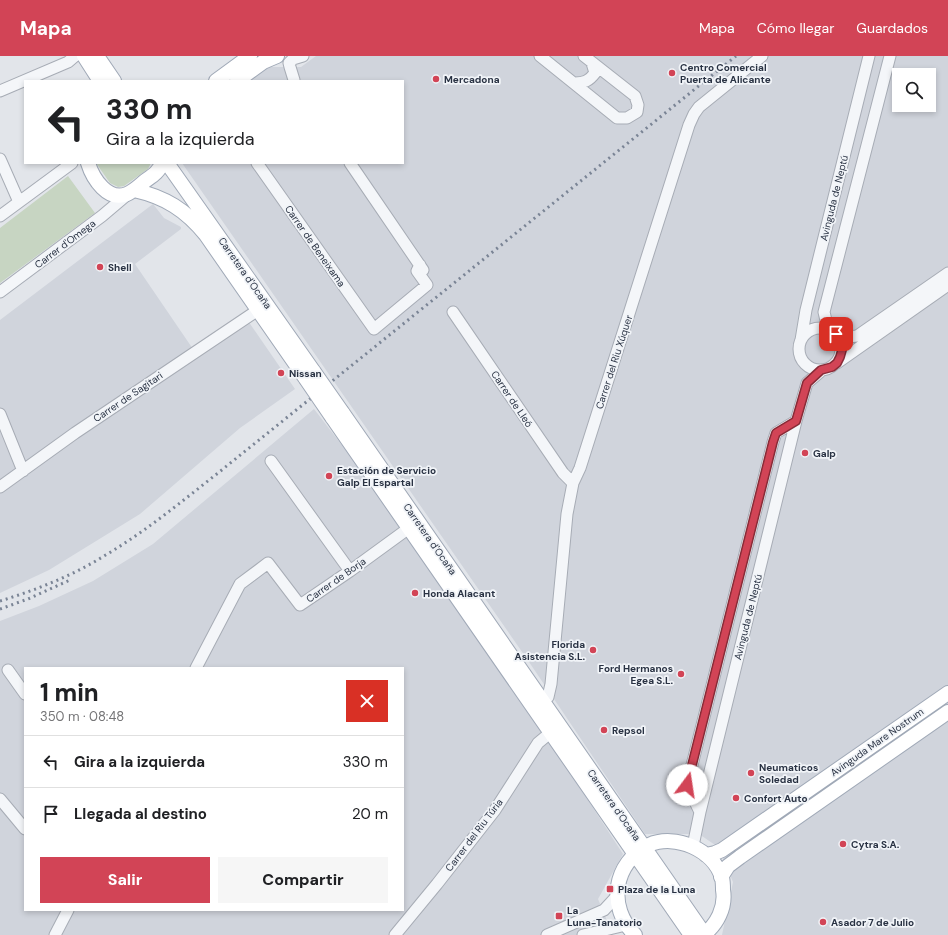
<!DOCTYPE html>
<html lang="es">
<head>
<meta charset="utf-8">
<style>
  :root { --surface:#fff; --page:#f6f6f6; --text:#202124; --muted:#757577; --line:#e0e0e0; --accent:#d24456 }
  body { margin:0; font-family:"DM Sans",sans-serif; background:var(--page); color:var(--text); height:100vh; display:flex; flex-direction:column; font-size:15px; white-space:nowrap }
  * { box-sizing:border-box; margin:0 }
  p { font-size:13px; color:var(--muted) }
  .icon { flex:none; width:22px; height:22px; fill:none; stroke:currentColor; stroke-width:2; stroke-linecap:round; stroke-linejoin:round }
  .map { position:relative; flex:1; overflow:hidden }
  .sheet { position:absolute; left:24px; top:611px; width:380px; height:244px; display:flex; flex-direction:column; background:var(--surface); border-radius:0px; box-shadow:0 2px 6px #0003 }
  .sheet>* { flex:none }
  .hud { position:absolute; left:24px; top:24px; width:380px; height:84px; border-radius:0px; box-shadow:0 2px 6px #0003; background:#fff; color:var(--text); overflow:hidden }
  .controls { position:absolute; left:892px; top:12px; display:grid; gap:8px }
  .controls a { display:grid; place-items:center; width:44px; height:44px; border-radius:0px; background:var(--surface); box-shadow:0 2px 6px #0003; font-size:20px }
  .pin { position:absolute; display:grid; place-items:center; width:34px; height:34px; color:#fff; margin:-17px; border-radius:8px; box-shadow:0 2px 6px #0006 }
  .me { position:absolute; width:44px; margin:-22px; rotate:14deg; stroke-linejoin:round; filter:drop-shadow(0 0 3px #0008) }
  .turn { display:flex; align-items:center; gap:14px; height:84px; padding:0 16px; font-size:18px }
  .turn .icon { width:52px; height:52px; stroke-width:2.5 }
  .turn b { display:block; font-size:28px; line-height:34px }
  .round { display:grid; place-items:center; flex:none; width:42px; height:42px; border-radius:0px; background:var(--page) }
  .head { display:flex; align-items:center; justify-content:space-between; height:68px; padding:0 16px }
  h1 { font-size:24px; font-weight:800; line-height:30px }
  .action { display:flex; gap:8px; margin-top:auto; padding:8px 16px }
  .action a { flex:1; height:46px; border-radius:0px; background:var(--accent); color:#fff; font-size:16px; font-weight:800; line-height:46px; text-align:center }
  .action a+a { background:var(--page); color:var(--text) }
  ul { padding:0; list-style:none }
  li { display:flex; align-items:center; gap:12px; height:52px; padding:0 16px; border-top:1px solid var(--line) }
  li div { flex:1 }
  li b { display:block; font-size:15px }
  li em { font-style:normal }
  header { display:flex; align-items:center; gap:24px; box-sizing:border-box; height:56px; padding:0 20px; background:var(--accent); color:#fff }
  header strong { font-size:19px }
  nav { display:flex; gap:22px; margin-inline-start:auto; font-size:14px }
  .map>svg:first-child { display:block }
  .built { fill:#d0d4dc; fill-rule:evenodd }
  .green { fill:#c7d5c2 }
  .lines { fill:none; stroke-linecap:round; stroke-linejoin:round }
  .minor-casing { stroke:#a7acb5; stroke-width:13 }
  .major-casing { stroke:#a0a9b7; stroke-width:16 }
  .minor { stroke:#f4f6f9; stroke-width:11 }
  .major { stroke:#fff; stroke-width:14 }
  .rail { stroke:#7a8495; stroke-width:3; stroke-dasharray:2 4; stroke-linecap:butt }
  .major-bridge-casing { stroke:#a0a9b7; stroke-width:16; stroke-linecap:butt }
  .major-bridge { stroke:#fff; stroke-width:14 }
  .route-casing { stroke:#882c38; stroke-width:10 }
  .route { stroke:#d24456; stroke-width:7 }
  .poi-dot { fill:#d24456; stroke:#f1f4f8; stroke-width:1.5 }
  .labels { text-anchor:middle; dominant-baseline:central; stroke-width:3.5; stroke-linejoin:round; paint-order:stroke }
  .poi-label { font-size:10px; font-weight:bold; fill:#293243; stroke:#f1f4f8; text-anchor:start }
  .street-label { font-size:10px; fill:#293243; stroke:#f1f4f8 }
</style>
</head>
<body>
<header>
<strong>Mapa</strong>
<nav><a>Mapa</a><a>Cómo llegar</a><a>Guardados</a></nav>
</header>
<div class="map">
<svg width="948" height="879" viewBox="0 0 948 879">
  <rect width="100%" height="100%" fill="#e2e5ea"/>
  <!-- built -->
  <path class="built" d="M316 0H948V879H722L733 826 718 791 699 778H645L527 603 182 107H403V25H247L266 11H301ZM899 19H929V49H899Z
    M153 148 164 162 181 171V173L135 208 195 296 246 262 295 333 240 372 140 458 49 514 0 537V264Z
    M314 353 372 428 457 555 554 692 623 798 598 843 613 879H0V565L39 550 93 525 153 488ZM25 612H403V854H25Z"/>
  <!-- green -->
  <path class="green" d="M96 107H151L148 113 124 130 118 131 110 127Z
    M68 120 95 157 0 227V172Z"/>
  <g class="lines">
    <!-- minor casing -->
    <g class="minor-casing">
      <path id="minor" d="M540 0 617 62H627L637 56 638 49 635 40 584 0
        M294 24 290 11 289 7 293 3 303 0
        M575 27C584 27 589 25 595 17L592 7
        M0 35 68 6 75 0
        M0 103 19 146
        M257 107 374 273 427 229 417 215 420 209
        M350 107 423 214
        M0 160 72 107
        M0 236 102 160 128 138
        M453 256 563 417 573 427
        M799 293a21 21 0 1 1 42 0a21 21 0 1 1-42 0Z
        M828 273 824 256 890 0
        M839 282 857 280 948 217
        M801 284 806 254 869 0
        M837 307 948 229
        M0 358 23 415
        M271 405 350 515
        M0 431 75 377 258 254
        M196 612 240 528 268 507 300 549 350 515 409 472 410 466
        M8 614 25 638
        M542 645 548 641 551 628 567 458 573 427 580 412 689 69 694 58 699 51 762 0
        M0 743 25 773
        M700 756 687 729 773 386 776 377 796 365
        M693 790 700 756 796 365 807 327 821 315
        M55 879 68 854
        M395 879 437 828 495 754 538 687 550 677
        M547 879 604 854 617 840
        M583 879 626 869"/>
    </g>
    <!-- major casing -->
    <g class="major-casing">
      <path id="major" d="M84 0 100 25
        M97 0 114 25
        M216 25 250 0
        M237 25 263 6 277 0
        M88 107C93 123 108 146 127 138 134 135 140 129 145 125 152 120 159 116 162 107
        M167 107 314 316
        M134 134C165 141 186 154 206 179L306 323
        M342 356 705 879
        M332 361 691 879
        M706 799 715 797 722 794 948 637
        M721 821 728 810 740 801 948 656
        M635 879C607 851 613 807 649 789 675 777 714 794 722 822 723 826 723 830 723 834 726 851 717 869 703 879"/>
    </g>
    <!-- minor -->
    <use href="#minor" class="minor"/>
    <!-- major -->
    <use href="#major" class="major"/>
    <!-- rail -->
    <path class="rail" d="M0 545C36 534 72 520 104 500 145 476 181 446 218 417L736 0
      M0 553 28 543 70 524"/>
    <!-- major-bridge casing -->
    <g class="major-bridge-casing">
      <path id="major-bridge" d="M314 316 342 356
        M306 323 332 361"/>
    </g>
    <!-- major-bridge -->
    <use href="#major-bridge" class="major-bridge"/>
  </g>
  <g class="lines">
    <!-- route casing -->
    <g class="route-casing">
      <path id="route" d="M687 729 773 386 776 377 796 365 807 327 821 314 832 311 837 307 840 301 842 294 841 288 836 278"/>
    </g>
    <!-- route -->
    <use href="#route" class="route"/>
  </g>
  <!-- markers -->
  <g class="poi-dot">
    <circle cx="672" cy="17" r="4"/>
    <circle cx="436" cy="23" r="4"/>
    <circle cx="100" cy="211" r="4"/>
    <circle cx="281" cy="317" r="4"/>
    <circle cx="805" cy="397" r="4"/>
    <circle cx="329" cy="420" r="4"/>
    <circle cx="415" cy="537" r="4"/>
    <circle cx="593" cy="594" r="4"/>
    <circle cx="681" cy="618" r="4"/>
    <circle cx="604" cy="674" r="4"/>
    <circle cx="751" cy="717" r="4"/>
    <circle cx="736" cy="742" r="4"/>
    <circle cx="843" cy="788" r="4"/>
    <rect x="606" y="829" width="8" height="8" rx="2"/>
    <rect x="555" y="856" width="8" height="8" rx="2"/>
    <circle cx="823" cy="866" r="4"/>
  </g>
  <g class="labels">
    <!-- poi labels -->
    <g class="poi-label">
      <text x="680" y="11">Centro Comercial<tspan x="680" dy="12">Puerta de Alicante</tspan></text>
      <text x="444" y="23">Mercadona</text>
      <text x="108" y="211">Shell</text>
      <text x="289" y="317">Nissan</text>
      <text x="813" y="397">Galp</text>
      <text x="337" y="414">Estación de Servicio<tspan x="337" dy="12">Galp El Espartal</tspan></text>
      <text x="423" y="537">Honda Alacant</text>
      <text x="585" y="588" text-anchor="end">Florida<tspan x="585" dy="12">Asistencia S.L.</tspan></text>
      <text x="673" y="612" text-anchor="end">Ford Hermanos<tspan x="673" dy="12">Egea S.L.</tspan></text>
      <text x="612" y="674">Repsol</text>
      <text x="759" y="711">Neumaticos<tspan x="759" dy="12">Soledad</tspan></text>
      <text x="744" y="742">Confort Auto</text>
      <text x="851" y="788">Cytra S.A.</text>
      <text x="618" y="833">Plaza de la Luna</text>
      <text x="567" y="854">La<tspan x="567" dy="12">Luna-Tanatorio</tspan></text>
      <text x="831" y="866">Asador 7 de Julio</text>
    </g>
    <!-- street labels -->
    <g class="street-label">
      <text transform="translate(834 142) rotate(-76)">Avinguda de Neptú</text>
      <text transform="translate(65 188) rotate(-37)">Carrer d'Omega</text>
      <text transform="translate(315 190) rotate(55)">Carrer de Beneixama</text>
      <text transform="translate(245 217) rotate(55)">Carretera d'Ocaña</text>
      <text transform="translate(614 306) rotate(-72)">Carrer del Riu Xúquer</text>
      <text transform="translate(128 341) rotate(-34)">Carrer de Sagitari</text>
      <text transform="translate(512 343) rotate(56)">Carrer de Lleó</text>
      <text transform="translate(430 483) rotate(55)">Carretera d'Ocaña</text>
      <text transform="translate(336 524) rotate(-35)">Carrer de Borja</text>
      <text transform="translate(748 561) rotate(-76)">Avinguda de Neptú</text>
      <text transform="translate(877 686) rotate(-35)">Avinguda Mare Nostrum</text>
      <text transform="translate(614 749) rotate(55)">Carretera d'Ocaña</text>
      <text transform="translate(474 779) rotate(-53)">Carrer del Riu Túria</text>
    </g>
  </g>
</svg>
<div class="controls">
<a><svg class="icon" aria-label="search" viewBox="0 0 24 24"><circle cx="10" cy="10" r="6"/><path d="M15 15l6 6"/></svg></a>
</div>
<div class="pin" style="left:836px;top:278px;background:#d93025"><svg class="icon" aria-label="arrive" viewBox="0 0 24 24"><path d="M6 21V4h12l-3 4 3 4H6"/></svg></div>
<svg class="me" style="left:687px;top:729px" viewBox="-20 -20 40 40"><circle r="19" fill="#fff"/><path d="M0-13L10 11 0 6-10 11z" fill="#d24456"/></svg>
<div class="hud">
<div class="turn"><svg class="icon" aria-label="left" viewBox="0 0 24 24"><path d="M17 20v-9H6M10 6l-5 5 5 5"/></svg><div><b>330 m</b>Gira a la izquierda</div></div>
</div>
<section class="sheet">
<div class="head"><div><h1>1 min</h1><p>350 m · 08:48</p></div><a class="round" style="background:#d93025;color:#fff"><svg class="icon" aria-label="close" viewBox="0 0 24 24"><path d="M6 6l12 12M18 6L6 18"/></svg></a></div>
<ul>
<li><svg class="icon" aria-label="left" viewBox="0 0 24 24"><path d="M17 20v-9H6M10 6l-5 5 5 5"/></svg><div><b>Gira a la izquierda</b></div><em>330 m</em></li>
<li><svg class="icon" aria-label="arrive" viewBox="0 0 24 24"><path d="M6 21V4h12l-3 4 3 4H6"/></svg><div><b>Llegada al destino</b></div><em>20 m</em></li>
</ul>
<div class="action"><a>Salir</a><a>Compartir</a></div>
</section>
</div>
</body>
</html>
